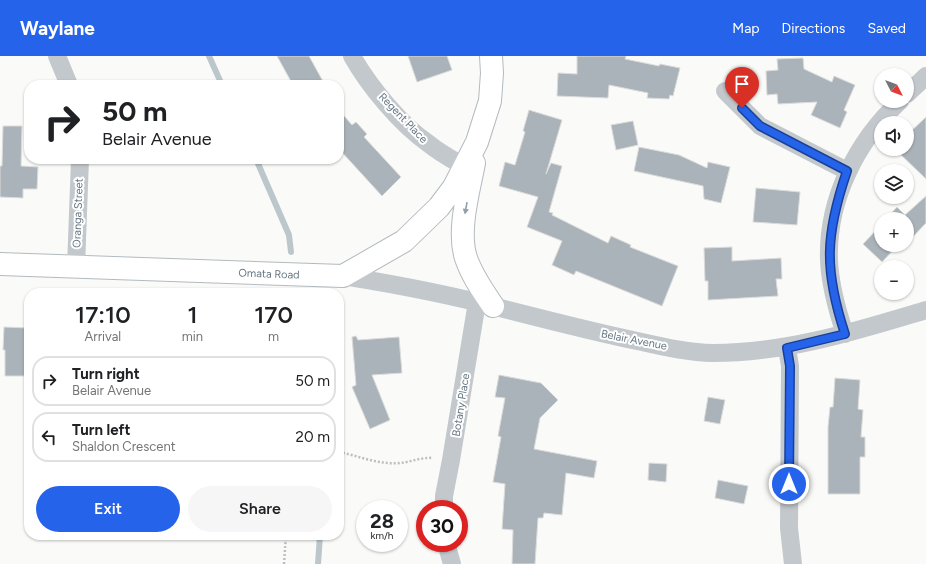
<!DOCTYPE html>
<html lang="en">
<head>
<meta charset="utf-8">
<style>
  :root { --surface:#fff; --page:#f6f6f6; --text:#202124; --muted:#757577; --line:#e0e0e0; --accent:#2563eb }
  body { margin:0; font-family:Figtree,sans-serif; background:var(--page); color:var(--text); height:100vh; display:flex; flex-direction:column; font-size:15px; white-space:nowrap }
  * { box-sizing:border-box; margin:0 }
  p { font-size:13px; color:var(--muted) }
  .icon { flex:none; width:22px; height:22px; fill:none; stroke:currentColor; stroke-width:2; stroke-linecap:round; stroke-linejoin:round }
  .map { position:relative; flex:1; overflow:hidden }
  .drawer { position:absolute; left:24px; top:232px; width:320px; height:252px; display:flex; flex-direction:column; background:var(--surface); border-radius:16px; box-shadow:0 1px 3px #0004 }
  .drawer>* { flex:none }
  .guide { position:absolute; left:24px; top:24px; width:320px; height:84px; border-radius:16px; box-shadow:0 1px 3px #0004; background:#fff; color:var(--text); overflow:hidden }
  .needle { width:26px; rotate:132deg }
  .controls { position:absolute; left:874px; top:12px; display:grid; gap:8px }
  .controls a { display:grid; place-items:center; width:40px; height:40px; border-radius:50%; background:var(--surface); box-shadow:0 1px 3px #0004; font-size:20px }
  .speed { position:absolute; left:356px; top:444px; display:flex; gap:8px; font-size:20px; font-weight:700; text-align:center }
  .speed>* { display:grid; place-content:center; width:52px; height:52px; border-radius:50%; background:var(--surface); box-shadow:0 1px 3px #0004; line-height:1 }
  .speed small { font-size:10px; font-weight:400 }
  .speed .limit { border:6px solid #d22; background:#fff; color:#111 }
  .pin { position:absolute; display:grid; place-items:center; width:34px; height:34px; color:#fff; margin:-41px -17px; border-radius:50% 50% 50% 0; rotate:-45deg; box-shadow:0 0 4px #0007 }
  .pin .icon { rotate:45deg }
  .me { position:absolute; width:44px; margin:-22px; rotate:0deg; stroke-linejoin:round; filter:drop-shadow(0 0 3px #0008) }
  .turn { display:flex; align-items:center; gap:14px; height:84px; padding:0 12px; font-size:18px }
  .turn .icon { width:52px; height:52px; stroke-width:2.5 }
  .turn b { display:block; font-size:28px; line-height:34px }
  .eta { display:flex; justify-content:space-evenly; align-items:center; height:68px; text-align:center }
  .eta b { font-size:24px; font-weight:600; line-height:28px }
  .cta { display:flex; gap:8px; margin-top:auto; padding:8px 12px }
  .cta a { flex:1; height:46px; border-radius:24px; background:var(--accent); color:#fff; font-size:16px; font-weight:600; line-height:46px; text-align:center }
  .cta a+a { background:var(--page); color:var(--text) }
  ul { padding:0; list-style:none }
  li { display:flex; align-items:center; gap:12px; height:50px; margin:0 8px 6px; padding:0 4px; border:2px solid var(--line); border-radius:16px }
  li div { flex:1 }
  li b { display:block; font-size:15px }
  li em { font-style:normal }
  header { display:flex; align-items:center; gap:24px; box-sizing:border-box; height:56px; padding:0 20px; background:var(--accent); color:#fff }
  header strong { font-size:19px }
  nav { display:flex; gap:22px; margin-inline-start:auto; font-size:14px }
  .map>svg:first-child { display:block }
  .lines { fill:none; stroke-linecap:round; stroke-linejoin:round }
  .stream { stroke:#bbc7cb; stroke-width:6 }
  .building { fill:#aab3b9; stroke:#dcdcda }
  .secondary-casing { stroke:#b3babf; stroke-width:24 }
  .path { stroke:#bbbfc2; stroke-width:2.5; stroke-dasharray:2 2; stroke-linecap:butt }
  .street { stroke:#c3c8cc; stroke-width:18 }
  .secondary { stroke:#fff; stroke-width:22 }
  .oneway { fill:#939fa8 }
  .route-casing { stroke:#184099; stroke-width:10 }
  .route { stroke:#2563eb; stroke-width:7 }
  .labels { text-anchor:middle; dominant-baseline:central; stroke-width:4; stroke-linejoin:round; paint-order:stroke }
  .street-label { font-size:11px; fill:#657683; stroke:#fff }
</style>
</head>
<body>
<header>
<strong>Waylane</strong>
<nav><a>Map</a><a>Directions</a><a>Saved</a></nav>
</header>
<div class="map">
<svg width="926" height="508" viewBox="0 0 926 508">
  <rect width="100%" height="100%" fill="#fafaf8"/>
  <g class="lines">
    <!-- stream -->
    <path class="stream" d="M209 0 222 29
      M256 103 289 179 291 196
      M318 508 320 479"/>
  </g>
  <!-- building -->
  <path class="building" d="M277 0H309L325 29H293Z
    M408 0H447L452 14 417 26Z
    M577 0H626L625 3 659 10 660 8 680 12 673 40 670 39 669 43 647 42 648 37 609 29 608 42 557 40 558 17 577 18Z
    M803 2 804 13 832 26 834 20 855 29 844 54 847 56 840 72 811 59 817 46 778 48 777 38 767 39 766 15 778 14 777 3Z
    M339 54 352 69 356 66 367 78 364 81 401 121 382 140 339 93Z
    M529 54 562 64 546 118 551 107 562 110 549 156 553 157 552 159 608 187 611 180 631 189 630 191 678 210 662 250 576 215 574 219 552 209 562 185 527 171 538 141 499 130 505 106 515 109 525 76 523 75Z
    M926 61V123L895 93H907V79Z
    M633 65 638 89 616 94 611 69Z
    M3 70H22L21 110 38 111 37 133H23V142L0 141V110H2Z
    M639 91 679 99 707 112 708 106 730 111 721 147 704 143 703 130 634 115Z
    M756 132 800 136 797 169 753 166Z
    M926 140V167L907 187V163H886L897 151 905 159Z
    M881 169V189H898L882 206 863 188Z
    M732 191V205L781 202 782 223H776L778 240 708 244V225H705L704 192Z
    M4 271 29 272V320H5V294H3Z
    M356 280 358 284 399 281 402 317 372 319 390 364 370 373 352 331 356 329 352 281Z
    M499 319 541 327 558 344 540 362 534 393 597 405 594 422 566 417 562 459 544 457 543 462H538L535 508H512L513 474 502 473 505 428 493 426 501 381 498 380 505 342 495 341Z
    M835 322 860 324 858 353 863 354 861 381H865V401H860V438H828V371L830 351H833Z
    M708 341 725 344 720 368 704 365Z
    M649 407 667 408 666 426 648 424Z
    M718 424 748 430 744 448 715 442Z"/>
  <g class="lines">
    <!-- secondary casing -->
    <g class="secondary-casing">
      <path id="secondary" d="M474 107C469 134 457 175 466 202 472 220 483 235 493 250
        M0 208 343 220 404 185 439 151 454 131 477 86 490 45 492 17 491 0"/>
    </g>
    <!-- path -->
    <path class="path" d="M339 396C359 400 379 409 400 407 411 406 421 401 433 402
      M284 508 286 479"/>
    <!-- street -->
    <path class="street" d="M57 0 69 29
      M352 0C369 30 400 68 429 88 440 97 453 104 465 111
      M725 35 760 70 847 115
      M907 38 926 20
      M76 211 80 103
      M343 220C400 229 456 240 512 255 555 266 598 277 642 286 664 291 690 297 713 297 787 297 856 275 926 254
      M845 278C837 254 830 229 829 204 827 144 856 86 900 45
      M787 292 790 310 789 472 793 508
      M444 453V440L451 404 477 246
      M446 487 452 508"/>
    <!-- secondary -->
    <use href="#secondary" class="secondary"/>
  </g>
  <!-- one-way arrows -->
  <defs><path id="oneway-solid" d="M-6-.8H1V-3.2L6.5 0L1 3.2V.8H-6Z"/></defs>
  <use class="oneway" href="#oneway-solid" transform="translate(466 152) rotate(100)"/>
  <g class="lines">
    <!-- route casing -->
    <g class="route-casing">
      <path id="route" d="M742 52 760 70 847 115C825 179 824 214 845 278L787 292 790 310 789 428"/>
    </g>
    <!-- route -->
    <use href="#route" class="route"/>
  </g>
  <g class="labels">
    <!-- street labels -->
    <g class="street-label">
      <text transform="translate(403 62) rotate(46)">Regent Place</text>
      <text transform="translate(78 157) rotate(-88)">Oranga Street</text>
      <text transform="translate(269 218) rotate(2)">Omata Road</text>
      <text transform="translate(634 284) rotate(11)">Belair Avenue</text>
      <text transform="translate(461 349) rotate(-81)">Botany Place</text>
    </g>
  </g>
</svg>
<div class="controls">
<a><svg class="needle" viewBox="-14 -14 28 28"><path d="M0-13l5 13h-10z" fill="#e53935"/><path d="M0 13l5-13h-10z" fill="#757577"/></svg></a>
<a><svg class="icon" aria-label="sound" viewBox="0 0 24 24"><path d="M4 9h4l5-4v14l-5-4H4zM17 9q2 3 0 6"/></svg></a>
<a><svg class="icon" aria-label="layers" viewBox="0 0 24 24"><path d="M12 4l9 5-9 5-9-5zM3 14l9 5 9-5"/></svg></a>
<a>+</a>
<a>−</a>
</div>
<div class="speed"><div>28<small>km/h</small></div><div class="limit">30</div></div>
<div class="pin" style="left:742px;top:52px;background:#d93025"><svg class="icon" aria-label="arrive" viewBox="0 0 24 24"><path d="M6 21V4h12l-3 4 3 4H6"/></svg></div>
<svg class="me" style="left:789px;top:428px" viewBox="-20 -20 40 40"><circle r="17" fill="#2563eb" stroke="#fff" stroke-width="3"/><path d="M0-11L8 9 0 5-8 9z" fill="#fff"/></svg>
<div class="guide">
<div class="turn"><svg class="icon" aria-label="right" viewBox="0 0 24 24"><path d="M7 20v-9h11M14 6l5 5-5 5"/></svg><div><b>50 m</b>Belair Avenue</div></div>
</div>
<section class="drawer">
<div class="eta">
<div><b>17:10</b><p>Arrival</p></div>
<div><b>1</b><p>min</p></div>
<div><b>170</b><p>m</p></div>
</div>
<ul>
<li><svg class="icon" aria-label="right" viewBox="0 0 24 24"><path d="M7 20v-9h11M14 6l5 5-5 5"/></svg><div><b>Turn right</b><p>Belair Avenue</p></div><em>50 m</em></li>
<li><svg class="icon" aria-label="left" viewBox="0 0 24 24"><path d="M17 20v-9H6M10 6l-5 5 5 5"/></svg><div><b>Turn left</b><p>Shaldon Crescent</p></div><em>20 m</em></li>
</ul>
<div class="cta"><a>Exit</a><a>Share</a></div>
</section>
</div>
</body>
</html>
